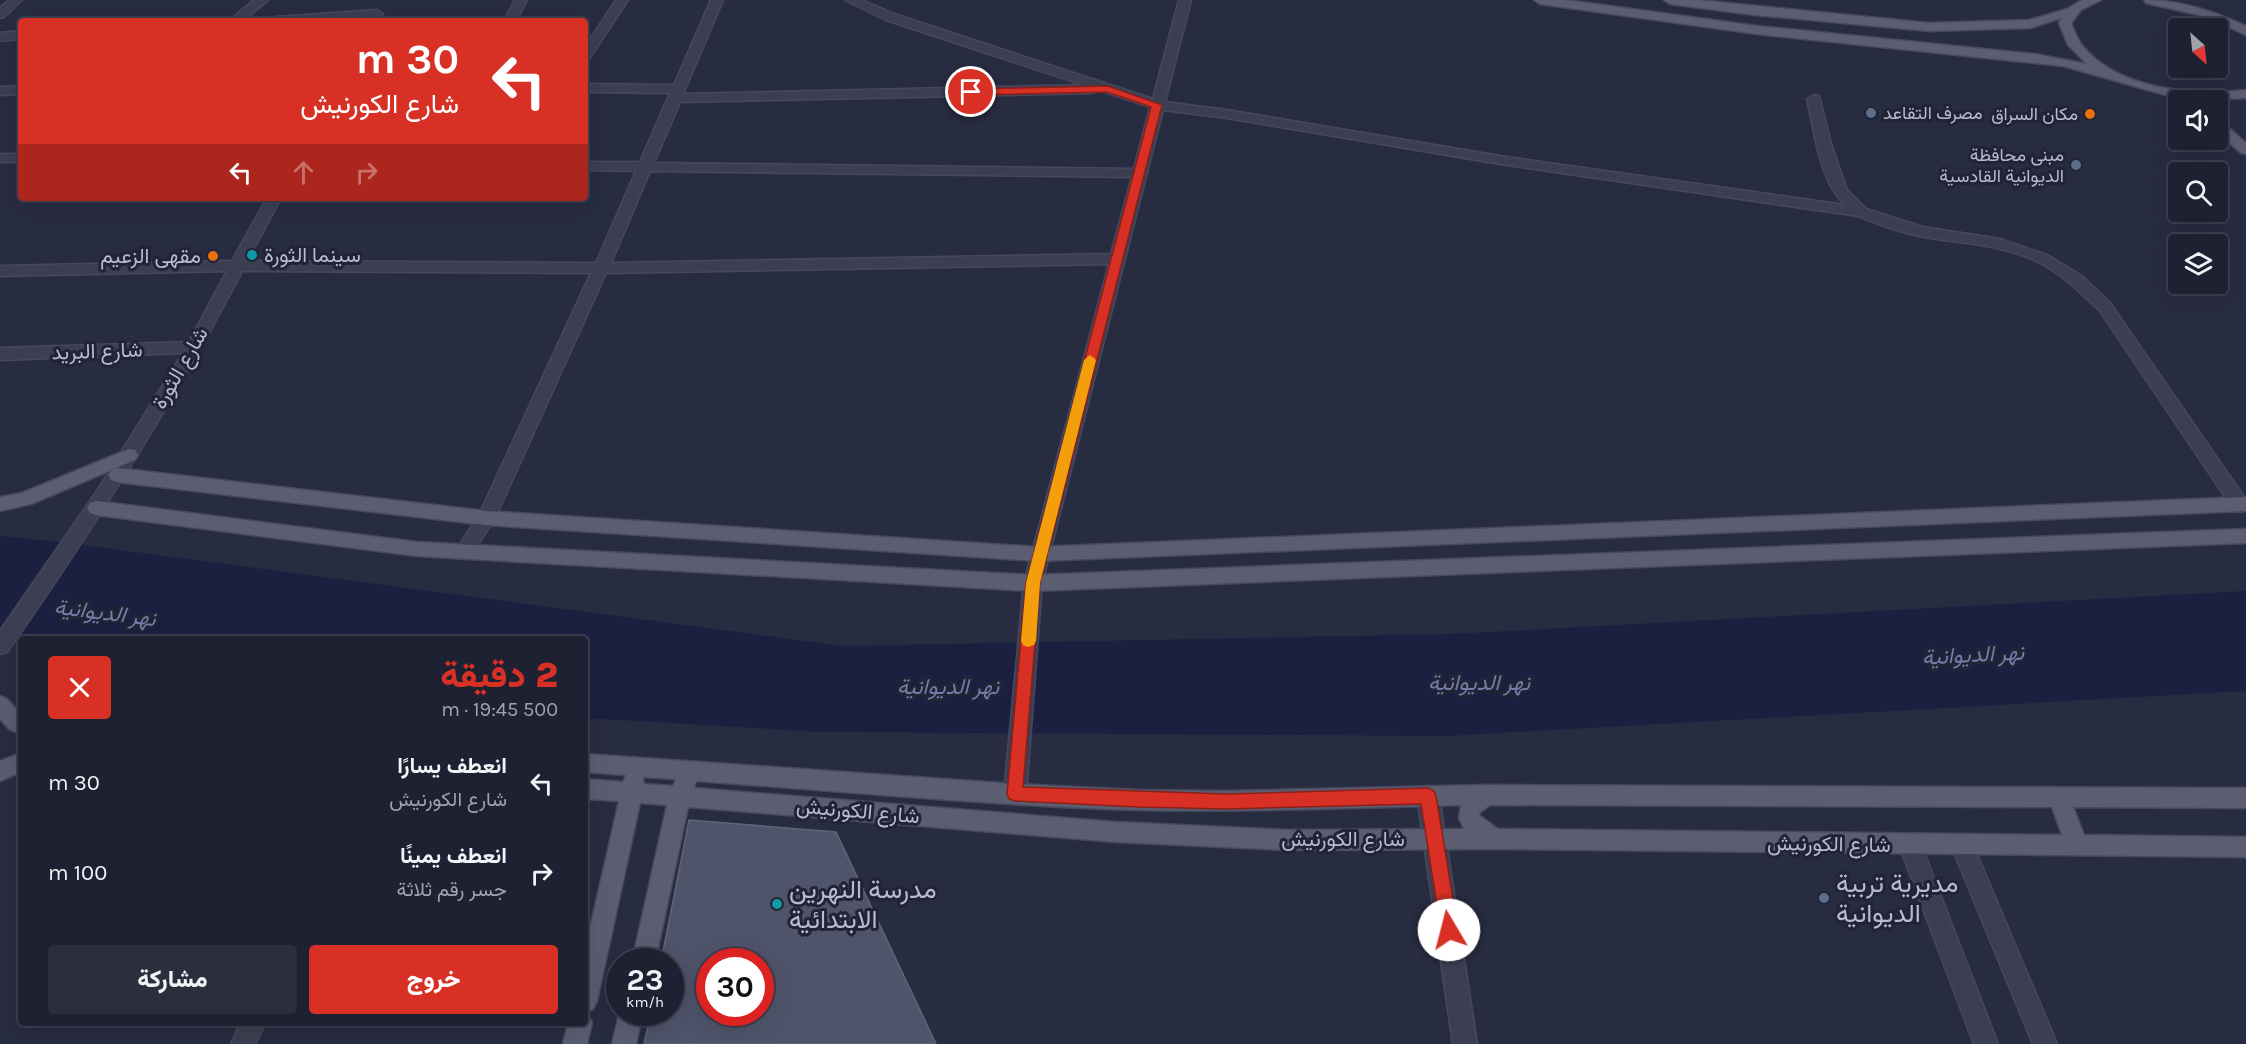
<!DOCTYPE html>
<html lang="ar">
<head>
<meta charset="utf-8">
<style>
  :root { --surface:#1e2131; --page:#2b2e3d; --text:#f1f3f6; --muted:#a1a3ab; --line:#3c3e4d; --accent:#d93025 }
  body { margin:0; font-family:Karla,Vazirmatn,sans-serif; background:var(--page); color:var(--text); direction:rtl; height:100vh; display:flex; flex-direction:column; font-size:22px; white-space:nowrap }
  * { box-sizing:border-box; margin:0 }
  p { font-size:20px; color:var(--muted) }
  .icon { flex:none; width:33px; height:33px; fill:none; stroke:currentColor; stroke-width:2; stroke-linecap:round; stroke-linejoin:round }
  .map { position:relative; flex:1; overflow:hidden; direction:ltr }
  .panel { position:absolute; left:18px; top:636px; width:570px; height:390px; display:flex; flex-direction:column; background:var(--surface); border-radius:6px; box-shadow:0 6px 24px #0002,0 0 0 2px var(--line); direction:rtl }
  .panel>* { flex:none }
  .top-card { position:absolute; left:18px; top:18px; width:570px; height:183px; border-radius:6px; box-shadow:0 6px 24px #0002,0 0 0 2px var(--line); direction:rtl; background:#d93025; color:#fff; overflow:hidden }
  .needle { width:39px; rotate:153deg }
  .tools { position:absolute; left:2168px; top:18px; display:grid; gap:12px }
  .tools a { display:grid; place-items:center; width:60px; height:60px; border-radius:6px; background:var(--surface); box-shadow:0 6px 24px #0002,0 0 0 2px var(--line); font-size:30px }
  .speed { position:absolute; left:606px; top:948px; display:flex; gap:12px; font-size:30px; font-weight:700; text-align:center }
  .speed>* { display:grid; place-content:center; width:78px; height:78px; border-radius:50%; background:var(--surface); box-shadow:0 6px 24px #0002,0 0 0 2px var(--line); line-height:1 }
  .speed small { font-size:15px; font-weight:400 }
  .speed .limit { border:9px solid #d22; background:#fff; color:#111 }
  .pin { position:absolute; display:grid; place-items:center; width:51px; height:51px; color:#fff; margin:-26px; border:3px solid #fff; border-radius:50%; box-shadow:0 2px 6px #0007 }
  .me { position:absolute; width:66px; margin:-33px; rotate:352deg; stroke-linejoin:round; filter:drop-shadow(0 0 4px #0008) }
  .turn { display:flex; align-items:center; gap:21px; height:126px; padding:0 30px; font-size:27px }
  .turn .icon { width:78px; height:78px; stroke-width:2.5 }
  .turn b { display:block; font-size:42px; line-height:51px }
  .lanes { display:flex; align-items:center; height:57px; padding:0 30px; background:#0003; justify-content:center; gap:30px; direction:ltr }
  .lanes .off { opacity:.35 }
  .round { display:grid; place-items:center; flex:none; width:63px; height:63px; border-radius:6px; background:var(--page) }
  .overview { display:flex; align-items:center; justify-content:space-between; height:102px; padding:0 30px }
  h1 { font-size:36px; font-weight:800; line-height:45px; color:var(--accent) }
  .action { display:flex; gap:12px; margin-top:auto; padding:12px 30px }
  .action a { flex:1; height:69px; border-radius:6px; background:var(--accent); color:#fff; font-size:24px; font-weight:800; line-height:69px; text-align:center }
  .action a+a { background:var(--page); color:var(--text) }
  ul { padding:0; list-style:none }
  li { display:flex; align-items:center; gap:18px; height:90px; padding:0 30px }
  li div { flex:1 }
  li b { display:block; font-size:22px }
  li em { font-style:normal }
  .map>svg:first-child { display:block }
  .water { fill:#1b2040 }
  .building { fill:#50546b; stroke:#60647a; stroke-width:1.5; fill-rule:evenodd }
  .lines { fill:none; stroke-linecap:round; stroke-linejoin:round }
  .minor-casing { stroke:#46485b; stroke-width:3 }
  .major-casing { stroke:#46485b; stroke-width:3 }
  .minor { fill:#3c3f51; fill-rule:evenodd }
  .major { fill:#5b5e71; fill-rule:evenodd }
  .route { fill:#d93025; stroke:#8d1f18; stroke-width:1.5 }
  .slow { fill:#f59e0b }
  .service-dot { fill:#5c6f8a; stroke:#212437; stroke-width:2 }
  .food-dot { fill:#e8710a; stroke:#212437; stroke-width:2 }
  .culture-dot { fill:#0f9aa8; stroke:#212437; stroke-width:2 }
  .labels { text-anchor:middle; dominant-baseline:central; stroke-width:6; stroke-linejoin:round; paint-order:stroke }
  .far-poi-label { font-size:18px; fill:#b9bbcb; stroke:#212437; text-anchor:end }
  .poi-label { font-size:21px; fill:#b9bbcb; stroke:#212437; text-anchor:start }
  .street-label { font-size:21px; fill:#b9bbcb; stroke:#212437 }
  .water-label { font-size:22px; font-style:italic; fill:#757ca8; stroke:#212437 }
  .near-poi-label { font-size:26px; fill:#b9bbcb; stroke:#212437; text-anchor:start }
</style>
</head>
<body>
<div class="map">
<svg width="2246" height="1044" viewBox="0 0 2246 1044">
  <rect width="100%" height="100%" fill="#282c41"/>
  <!-- water -->
  <path class="water" d="M0 536 52 541 843 646 1452 634 2246 591V691L1448 736 821 732 585 718V639H36L0 635Z"/>
  <!-- building -->
  <path class="building" d="M689 820 836 832 936 1044H644L651 1012H670V962H661ZM710 962H760V1012H710Z"/>
  <g class="lines">
    <!-- minor casing -->
    <g class="minor-casing">
      <path id="minor" d="M9 0H22L4 17 0 18V8Z
        M254 0H268L243 21H229Z
        M515 0H527L516 21H504Z
        M616 0H628L589 59 585 60V47Z
        M711 0H723L683 94 1084 85 886 20 845 0H861L894 14 1153 99 1179 0H1191L1165 102 1227 110 1500 156 1845 205C1819 180 1815 133 1807 99L1814 95 1819 96 1831 144 1847 190 1866 209 1923 227 2000 239 2047 255 2082 276 2110 303 2246 500V510L2240 512 2234 510 2100 311C2080 292 2062 274 2038 262 2003 244 1962 244 1925 237 1902 233 1880 225 1858 216L1500 164 1227 118 1163 110 1042 583 1026 794 1022 801 1015 804 1008 801 1004 794 1024 583 1109 264 606 273 495 518 470 557 464 559 458 557 455 552 479 515 591 273 242 271C172 406 94 528 7 652L0 654V631L95 494 183 353 0 360V348L189 342 227 271 0 276V266L232 261 267 198H281L247 261 596 263 636 171 585 170V162H640L670 93 585 92V84L674 85ZM1099 90 1150 107 1134 169 654 163 680 102 1093 93ZM650 171 1132 177 1111 254 611 263Z
        M377 10 383 14 381 17 329 21H270L276 17Z
        M21 31V39L0 41V33Z
        M21 86V94L0 95V87Z
        M0 154H21V162H0Z
        M1428 786 1435 789 1439 796 1477 1044H1453L1417 796 1421 789Z
        M1910 835 1918 838 1921 845 1998 1044H1974L1899 845 1902 838Z
        M1962 835 1970 838 2057 1044H2033L1951 845 1954 838Z
        M241 1023H265L255 1044H231Z"/>
    </g>
    <!-- major casing -->
    <g class="major-casing">
      <path id="major" d="M1534 0H1566L1757 26 2035 54 2087 64 2068 45 2059 23 2061 18 2030 28 1929 31 1755 15 1670 4 1664 0H1698L1929 23 2029 20 2067 9 2082 0H2101L2081 10 2071 23C2074 30 2077 38 2081 44 2116 90 2194 96 2246 90V98L2197 100 2169 96 2063 66 1757 34 1540 4Z
        M2144 0C2181 0 2213 11 2246 26V35L2203 16 2146 3Z
        M2217 121 2222 122 2246 143V154L2241 153 2217 132Z
        M129 449 135 450 138 455 135 460 31 504 0 511V497L22 493Z
        M117 468 486 511 1039 547 2246 497V511L1039 561 486 525 117 482 111 480 108 475 111 470Z
        M96 501 417 542 1033 575 2246 529V543L1033 591 417 556 96 515 90 513 87 508 90 503Z
        M0 696 7 699 21 714V730L16 732 9 729 0 719Z
        M21 753V772L0 781V761Z
        M585 754 1015 784 1138 790 1226 791 1487 785 2246 788V808L2073 807 2084 835 2246 837V857L1497 849 1288 850 1116 842 688 807 655 962H632L667 805 640 803 597 1001 593 1009 585 1013V950L619 801 585 799V779L623 782 626 775 585 772ZM643 777 676 779 673 786 644 784ZM696 781C844 791 992 806 1140 810 1247 812 1354 808 1461 805L1459 818 1464 829 1288 830 1116 822 694 788ZM1490 805 2052 807 2062 835 1498 829 1480 816 1479 813Z
        M620 1011 643 1012 636 1044H612Z
        M585 1013 588 1015 592 1023 587 1044H563L568 1023H585Z"/>
    </g>
    <!-- minor -->
    <use href="#minor" class="minor"/>
    <!-- major -->
    <use href="#major" class="major"/>
  </g>
  <!-- route -->
  <path class="route" d="M1108 86 1162 105 1040 583 1023 787 1226 794 1428 788 1434 791 1436 796 1458 930 1455 936 1449 939 1443 936 1441 930 1421 804 1226 809 1138 807 1015 801 1009 799 1007 794 1026 583 1151 107 1107 92 971 95 966 92 971 89Z"/>
  <!-- slow -->
  <path class="slow" d="M1090 355 1096 360 1040 583 1036 641 1034 645 1028 647 1023 645 1021 641 1026 583 1084 360Z"/>
  <!-- markers -->
  <g class="service-dot">
    <circle cx="1871" cy="113" r="6"/>
    <circle cx="2076" cy="165" r="6"/>
    <circle cx="1824" cy="898" r="6"/>
  </g>
  <g class="food-dot">
    <circle cx="2090" cy="114" r="6"/>
    <circle cx="213" cy="256" r="6"/>
  </g>
  <g class="culture-dot">
    <circle cx="252" cy="255" r="6"/>
    <circle cx="777" cy="904" r="6"/>
  </g>
  <g class="labels">
    <!-- far-poi labels -->
    <g class="far-poi-label">
      <text x="1883" y="113" text-anchor="start">مصرف التقاعد</text>
      <text x="2078" y="114">مكان السراق</text>
      <text x="2064" y="155">مبنى محافظة<tspan x="2064" dy="21">الديوانية القادسية</tspan></text>
    </g>
    <!-- poi labels -->
    <g class="poi-label">
      <text x="264" y="255">سينما الثورة</text>
      <text x="201" y="256" text-anchor="end">مقهى الزعيم</text>
    </g>
    <!-- street labels -->
    <g class="street-label">
      <text transform="translate(97 351) rotate(-2)">شارع البريد</text>
      <text transform="translate(180 368) rotate(-60)">شارع الثورة</text>
      <text transform="translate(858 811) rotate(5)">شارع الكورنيش</text>
      <text x="1343" y="839">شارع الكورنيش</text>
      <text transform="translate(1829 844) rotate(1)">شارع الكورنيش</text>
    </g>
    <!-- water labels -->
    <g class="water-label">
      <text transform="translate(105 613) rotate(7)">نهر الديوانية</text>
      <text transform="translate(1973 655) rotate(-3)">نهر الديوانية</text>
      <text x="1479" y="683">نهر الديوانية</text>
      <text x="948" y="687">نهر الديوانية</text>
    </g>
    <!-- near-poi labels -->
    <g class="near-poi-label">
      <text x="1836" y="883">مديرية تربية<tspan x="1836" dy="30">الديوانية</tspan></text>
      <text x="789" y="889">مدرسة النهرين<tspan x="789" dy="30">الابتدائية</tspan></text>
    </g>
  </g>
</svg>
<div class="tools">
<a><svg class="needle" viewBox="-14 -14 28 28"><path d="M0-13l5 13h-10z" fill="#e53935"/><path d="M0 13l5-13h-10z" fill="#a1a3ab"/></svg></a>
<a><svg class="icon" aria-label="sound" viewBox="0 0 24 24"><path d="M4 9h4l5-4v14l-5-4H4zM17 9q2 3 0 6"/></svg></a>
<a><svg class="icon" aria-label="search" viewBox="0 0 24 24"><circle cx="10" cy="10" r="6"/><path d="M15 15l6 6"/></svg></a>
<a><svg class="icon" aria-label="layers" viewBox="0 0 24 24"><path d="M12 4l9 5-9 5-9-5zM3 14l9 5 9-5"/></svg></a>
</div>
<div class="speed"><div>23<small>km/h</small></div><div class="limit">30</div></div>
<div class="pin" style="left:971px;top:92px;background:#d93025"><svg class="icon" aria-label="arrive" viewBox="0 0 24 24"><path d="M6 21V4h12l-3 4 3 4H6"/></svg></div>
<svg class="me" style="left:1449px;top:930px" viewBox="-20 -20 40 40"><circle r="19" fill="#fff"/><path d="M0-13L10 11 0 6-10 11z" fill="#d93025"/></svg>
<div class="top-card">
<div class="turn"><svg class="icon" aria-label="left" viewBox="0 0 24 24"><path d="M17 20v-9H6M10 6l-5 5 5 5"/></svg><div><b>30 m</b>شارع الكورنيش</div></div>
<div class="lanes"><svg class="icon" aria-label="left" viewBox="0 0 24 24"><path d="M17 20v-9H6M10 6l-5 5 5 5"/></svg><svg class="icon off" aria-label="ahead" viewBox="0 0 24 24"><path d="M12 20V5M6 11l6-6 6 6"/></svg><svg class="icon off" aria-label="right" viewBox="0 0 24 24"><path d="M7 20v-9h11M14 6l5 5-5 5"/></svg></div>
</div>
<section class="panel">
<div class="overview"><div><h1>2 دقيقة</h1><p>500 m · 19:45</p></div><a class="round" style="background:#d93025;color:#fff"><svg class="icon" aria-label="close" viewBox="0 0 24 24"><path d="M6 6l12 12M18 6L6 18"/></svg></a></div>
<ul>
<li><svg class="icon" aria-label="left" viewBox="0 0 24 24"><path d="M17 20v-9H6M10 6l-5 5 5 5"/></svg><div><b>انعطف يسارًا</b><p>شارع الكورنيش</p></div><em>30 m</em></li>
<li><svg class="icon" aria-label="right" viewBox="0 0 24 24"><path d="M7 20v-9h11M14 6l5 5-5 5"/></svg><div><b>انعطف يمينًا</b><p>جسر رقم ثلاثة</p></div><em>100 m</em></li>
</ul>
<div class="action"><a>خروج</a><a>مشاركة</a></div>
</section>
</div>
</body>
</html>
